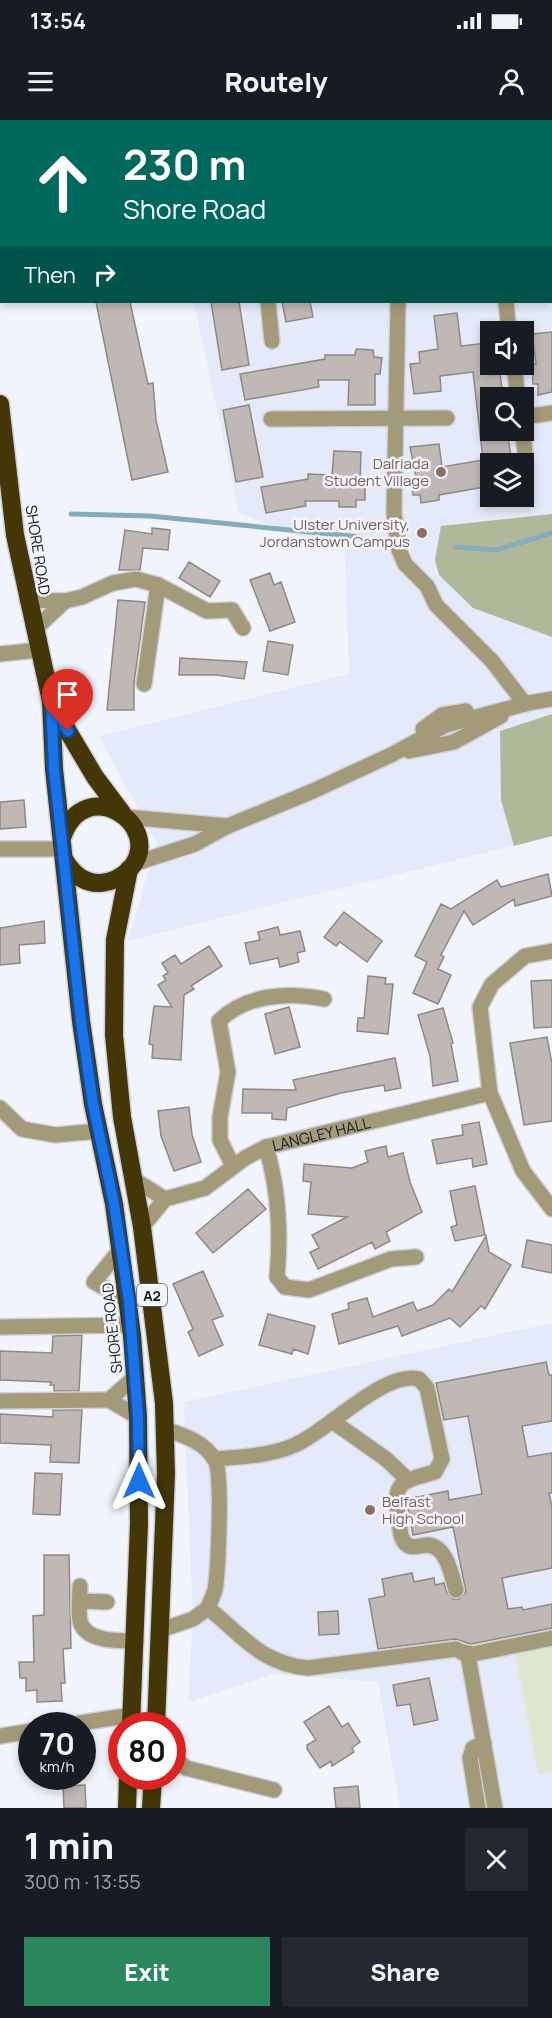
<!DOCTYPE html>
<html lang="en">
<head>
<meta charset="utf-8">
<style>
  :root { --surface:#171b24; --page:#242831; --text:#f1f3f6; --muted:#9ea1a6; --accent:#2a875e }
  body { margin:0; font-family:Manrope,sans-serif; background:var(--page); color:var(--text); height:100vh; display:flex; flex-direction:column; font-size:22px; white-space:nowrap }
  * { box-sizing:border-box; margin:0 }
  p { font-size:20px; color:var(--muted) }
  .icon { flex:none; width:33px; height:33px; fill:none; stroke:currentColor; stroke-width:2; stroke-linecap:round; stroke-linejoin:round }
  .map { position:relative; height:1688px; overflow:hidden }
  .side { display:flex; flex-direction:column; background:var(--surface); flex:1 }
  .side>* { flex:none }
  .banner { position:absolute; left:0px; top:0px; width:552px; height:183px; box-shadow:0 3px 9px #0003; background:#00695c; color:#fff; overflow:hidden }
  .tools { position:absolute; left:480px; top:201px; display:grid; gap:12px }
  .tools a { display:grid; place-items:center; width:54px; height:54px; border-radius:0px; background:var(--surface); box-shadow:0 3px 9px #0003; font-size:30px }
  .speed { position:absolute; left:18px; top:1592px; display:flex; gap:12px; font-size:30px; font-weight:700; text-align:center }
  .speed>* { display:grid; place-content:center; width:78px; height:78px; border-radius:50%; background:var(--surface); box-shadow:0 3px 9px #0003; line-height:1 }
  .speed small { font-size:15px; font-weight:400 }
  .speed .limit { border:9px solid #d22; background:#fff; color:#111 }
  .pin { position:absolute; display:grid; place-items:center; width:51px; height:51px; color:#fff; margin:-62px -26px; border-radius:50% 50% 50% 0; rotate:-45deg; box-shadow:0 0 6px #0007 }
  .pin .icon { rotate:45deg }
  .me { position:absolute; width:66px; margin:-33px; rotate:0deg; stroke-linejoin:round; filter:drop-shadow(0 0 4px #0008) }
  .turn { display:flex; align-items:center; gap:21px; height:126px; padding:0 24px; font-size:27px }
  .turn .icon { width:78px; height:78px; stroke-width:2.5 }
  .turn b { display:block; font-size:42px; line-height:51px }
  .then { display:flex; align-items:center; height:57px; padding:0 24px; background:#0003; gap:12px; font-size:22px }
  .round { display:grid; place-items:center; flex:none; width:63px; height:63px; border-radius:0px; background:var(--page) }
  .head { display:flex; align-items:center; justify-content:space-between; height:102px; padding:0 24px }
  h1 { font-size:36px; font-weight:800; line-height:45px }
  .primary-button { display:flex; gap:12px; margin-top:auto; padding:12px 24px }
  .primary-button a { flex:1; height:69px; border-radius:0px; background:var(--accent); color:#fff; font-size:24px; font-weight:800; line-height:69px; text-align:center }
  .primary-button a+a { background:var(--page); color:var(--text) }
  .status { display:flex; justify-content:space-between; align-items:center; height:42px; padding:0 30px; background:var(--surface); direction:ltr }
  .status svg { height:16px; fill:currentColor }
  header { display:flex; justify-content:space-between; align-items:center; height:78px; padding:0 24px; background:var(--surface); font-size:27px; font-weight:800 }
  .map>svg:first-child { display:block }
  .built { fill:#e4eaf9; fill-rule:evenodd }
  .green { fill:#dfe6d0 }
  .forest { fill:#afb999 }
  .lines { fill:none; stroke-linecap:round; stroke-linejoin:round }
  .stream { stroke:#86abba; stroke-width:5 }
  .building { fill:#c0b8b4; stroke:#908884; stroke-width:1.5 }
  .minor-casing { stroke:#ced1d8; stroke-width:18 }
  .highway-casing { stroke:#ced1d8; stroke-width:21 }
  .minor { stroke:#a39a79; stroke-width:15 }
  .highway { stroke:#433708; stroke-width:18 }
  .route-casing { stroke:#114b97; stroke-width:15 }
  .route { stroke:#1a73e8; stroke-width:10 }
  .education-dot { fill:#8d6e63; stroke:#f1f4fc; stroke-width:2 }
  .labels { text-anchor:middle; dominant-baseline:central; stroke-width:5; stroke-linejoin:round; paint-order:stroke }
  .shield { fill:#f1f4fc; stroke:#58595e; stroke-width:1.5 }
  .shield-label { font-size:14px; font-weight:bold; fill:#16171a }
  .education-label { font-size:15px; fill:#785e54; stroke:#f1f4fc; text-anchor:end }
  .street-label { font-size:15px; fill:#16171a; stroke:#f1f4fc }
</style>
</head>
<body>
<div class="status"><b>13:54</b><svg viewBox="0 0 49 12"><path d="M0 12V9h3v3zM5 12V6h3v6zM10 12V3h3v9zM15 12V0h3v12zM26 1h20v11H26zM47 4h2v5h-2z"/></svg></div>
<header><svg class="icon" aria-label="menu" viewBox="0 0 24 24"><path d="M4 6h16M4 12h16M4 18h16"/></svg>Routely<svg class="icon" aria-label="person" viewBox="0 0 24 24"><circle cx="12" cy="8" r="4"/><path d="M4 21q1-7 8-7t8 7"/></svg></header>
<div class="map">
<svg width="552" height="1688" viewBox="0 0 552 1688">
  <rect width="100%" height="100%" fill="#f1f4fc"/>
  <!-- built -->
  <path class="built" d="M149 0H552V716L128 821 157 723 99 616 349 554 345 434 239 393 194 182H550V2ZM490 212H524V244H490ZM490 278H524V310H490ZM490 344H524V376H490Z
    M552 1203V1688H400L378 1562 273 1554 188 1582 193 1499 184 1282Z"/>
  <!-- green -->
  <path class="green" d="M552 1525V1651L538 1654 515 1532Z"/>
  <!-- forest -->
  <path class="forest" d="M552 394V517L473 488 439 455 435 440 441 406Z
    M552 594V716L514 726 501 680 500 611Z"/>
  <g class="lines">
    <!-- stream -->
    <path class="stream" d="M71 394 150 396 360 417
      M456 427 496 430 552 413"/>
  </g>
  <!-- building -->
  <path class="building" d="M96 182H130L148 264 153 263 156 300 168 352 132 360Z
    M211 182H239L249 245 222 250Z
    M282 182H310L313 197 286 202Z
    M457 193 461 226 487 223 490 244H499L503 278H490V310H507L512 344H490V366L439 375V380L421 383 420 375H413L411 358 416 357 410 327 439 324 442 347 483 340 473 252 440 256 441 271 414 274 410 244 420 243 419 232 438 229 434 196Z
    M552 212V272L538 275V264H533L532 245 536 244 532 214Z
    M356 229 373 230 374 237 382 238 380 254H375V285H348L349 260H318L319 267 245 280 240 254 325 239V235H355Z
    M249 285 263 357 236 362 223 290Z
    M334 331 361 332 360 363H365V380H356V387H339V381H305L306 386 266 393 261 367 308 359V354L332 355Z
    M152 408 170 410 168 430 143 428 140 450H119L125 410 152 414Z
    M189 442 220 461 210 477 179 458Z
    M270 453 274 465 281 462 295 502 270 511 250 460Z
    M118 480 145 482 134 563V590H107Z
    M268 521 293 525 288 555 263 551Z
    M180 538 247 542 244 559 217 555H179Z
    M24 680 26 707 0 709V682Z
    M548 754 552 776 515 786 514 779 473 805 464 791 441 835 444 837 438 849 451 855 438 884 413 873 427 842 415 836 441 784 451 789 497 760 501 767Z
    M344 792 382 821 367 842 340 822 336 826 324 817Z
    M44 801 45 823 19 825 20 843 0 845V808Z
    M278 807 280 815 300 811 305 831 297 833 299 842 280 847 278 838 250 844 245 823 260 820 258 812Z
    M209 826 222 846 191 866 194 869 184 875 181 940 152 938 153 925 149 924 154 886 172 887 158 865 166 860 163 856 168 853 162 843 175 835 181 844Z
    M368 856 386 858 385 864H393L388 914 357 911 358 898H364Z
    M552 860V907L534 908 531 861Z
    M289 887 300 927 275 934 265 894Z
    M443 888 453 923 451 924 458 961 433 966 430 936 418 895Z
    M547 917 552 944V1001L524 1005 510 923Z
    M395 938 401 968 385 971 384 965 341 973 287 988 286 1000 272 999V993H242L243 969 296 970 293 960Z
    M189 987 192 1015 201 1042 174 1051 161 1016 158 991Z
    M479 1002 487 1044 473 1047 472 1038 437 1044 432 1020 463 1015 462 1005Z
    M386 1026 388 1037 403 1033 410 1062 422 1092 386 1112 390 1121 375 1129 372 1122 318 1149 310 1132 319 1128 312 1115 347 1097 308 1094 311 1062 303 1061 304 1044 352 1048 368 1042 365 1031Z
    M475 1066 485 1115 455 1121 451 1107 457 1105 450 1071Z
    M248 1069 266 1089 213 1133 196 1113Z
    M486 1116 489 1132 511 1145 485 1189 481 1186 460 1207 450 1198 402 1216 398 1206 339 1224 332 1194 349 1189 348 1183 367 1178 373 1197 413 1182 417 1191 433 1185 449 1169 452 1172Z
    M527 1120 552 1125V1153L522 1147Z
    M203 1151 223 1196 212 1200 223 1225 199 1236 188 1212 193 1209 173 1164Z
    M268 1194 315 1206 308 1234 293 1229 292 1234 259 1225Z
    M82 1215 79 1271H54V1265H50L51 1262 0 1260V1231L52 1233 53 1216Z
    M546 1242 549 1255H552V1301L522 1306 528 1337 552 1333V1373H549L552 1387V1448L502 1458 508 1489 522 1487 523 1490 552 1484V1508L471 1524 455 1519 378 1529 369 1479 385 1476 382 1459 412 1453 414 1462 434 1458 435 1465 444 1463 447 1473 453 1479H459L466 1472 453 1407 413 1415 407 1383V1379L448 1371 449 1380 482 1374 468 1296 444 1300 436 1263Z
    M53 1290H82L79 1343 50 1342 51 1325 0 1323V1294L53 1297Z
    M35 1353 62 1354 60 1395 33 1394Z
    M44 1435H69L71 1528 63 1529 65 1563H61L62 1581 37 1582V1570L26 1571V1558H20L19 1542H34L33 1496 44 1495Z
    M338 1491 339 1514 319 1515 318 1492Z
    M429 1558 438 1600 414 1605 410 1584 397 1586 393 1565Z
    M329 1586 342 1607 348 1603 360 1622 352 1628 354 1632 332 1646 331 1641 320 1648 307 1629V1625L316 1620 304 1602Z
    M85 1665 86 1688H64L63 1666Z
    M358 1666 360 1688H336L334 1668Z"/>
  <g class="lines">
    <!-- minor casing -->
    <g class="minor-casing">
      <g id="minor">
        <path d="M386 0 388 2"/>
        <path d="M509 2 521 0"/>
        <path d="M550 89H552"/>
        <path d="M268 182 272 221"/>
        <path d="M398 182 394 393 399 430 405 444 427 466 436 485 492 541 525 584"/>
        <path d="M506 182 509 212"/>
        <path d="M514 244 518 278"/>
        <path d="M524 297 552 293"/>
        <path d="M271 299 447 298"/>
        <path d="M522 310 525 331"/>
        <path d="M27 480 65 481 82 477 113 463 136 459 158 465 207 491 232 490 243 508"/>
        <path d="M34 510 65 481"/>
        <path d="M0 534 38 530"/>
        <path d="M144 564 158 465"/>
        <path d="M517 585 552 579"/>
        <path d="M423 609 442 595 466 591"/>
        <path d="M409 631 454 622 501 596"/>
        <path d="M126 697 228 706"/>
        <path d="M0 729H63"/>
        <path d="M133 744 195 724 228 706 313 671 393 634 446 605 525 584"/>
        <path d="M552 831 525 836 492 864 480 887 490 973 523 1051 552 1089"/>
        <path d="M0 988 22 1009 55 1015 99 1011"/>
        <path d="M266 1027C279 1070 281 1113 277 1157L285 1167 309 1170 391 1139 416 1137"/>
        <path d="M233 1046 220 1020V997L228 952 219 901C246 874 289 872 324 879"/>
        <path d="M133 1059 165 1079"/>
        <path id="s1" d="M142 1107 165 1079 205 1068 245 1038 266 1027 490 973"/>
        <path d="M120 1130 94 1162 129 1181"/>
        <path d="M0 1207 131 1205"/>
        <path d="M136 1256 109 1280 138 1297"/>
        <path d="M0 1281 109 1280"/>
        <path d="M332 1301 386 1339 407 1359"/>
        <path d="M165 1309C185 1316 203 1321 215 1340 223 1353 218 1452 215 1470 213 1476 210 1482 208 1488"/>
        <path d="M214 1339C241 1337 270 1336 295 1325 328 1311 384 1250 419 1259L427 1268 442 1339 435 1352C400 1362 392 1361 399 1401 400 1407 400 1418 405 1423 411 1430 420 1425 428 1425 447 1426 452 1457 456 1470"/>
        <path d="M80 1466C80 1477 78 1490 80 1501 85 1522 119 1521 136 1521"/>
        <path d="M80 1481 107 1482"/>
        <path d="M161 1510 193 1499 208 1488C242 1515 261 1544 308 1548L456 1529 467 1535 469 1541 495 1688"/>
        <path d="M462 1532 473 1534 552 1518"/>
        <path d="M67 1605 132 1595"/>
        <path d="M0 1616 32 1611"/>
        <path d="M172 1637 186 1648 274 1670"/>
        <path d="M478 1688 470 1638 473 1628 484 1623"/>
      </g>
    </g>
    <!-- highway casing -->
    <g class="highway-casing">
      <path id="highway" d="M0 284 15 415 51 581 54 649 81 901 93 984 114 1084 132 1215 138 1297 139 1404 131 1605
        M53 586 95 657 122 693
        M62 718C84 651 167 706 130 749 122 757 112 762 101 763 84 764 72 753 64 739
        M129 749 115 820 114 915 122 997 142 1107 164 1283 166 1354 156 1605
        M127 1688 128 1656
        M151 1688 153 1656"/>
    </g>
    <!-- minor -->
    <use href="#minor" class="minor"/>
    <!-- highway -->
    <use href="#highway" class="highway"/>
  </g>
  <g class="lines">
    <!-- route casing -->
    <g class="route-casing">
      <path id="route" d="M68 611 51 581 54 649 81 901 93 984 114 1084 129 1181 138 1297 139 1361"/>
    </g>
    <!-- route -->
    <use href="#route" class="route"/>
  </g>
  <!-- markers -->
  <g class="education-dot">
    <circle cx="441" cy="352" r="6"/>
    <circle cx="422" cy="413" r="6"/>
    <circle cx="370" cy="1390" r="6"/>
  </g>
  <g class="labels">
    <!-- shield labels -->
    <rect class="shield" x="137" y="1164" width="30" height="22" rx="4.5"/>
    <g class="shield-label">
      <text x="152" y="1175">A2</text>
    </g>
    <!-- education labels -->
    <g class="education-label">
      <text x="429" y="343">Dalriada<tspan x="429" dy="17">Student Village</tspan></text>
      <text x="410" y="404">Ulster University,<tspan x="410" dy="17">Jordanstown Campus</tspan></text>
      <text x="382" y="1381" text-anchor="start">Belfast<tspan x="382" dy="17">High School</tspan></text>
    </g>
    <!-- street labels -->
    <g class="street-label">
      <text transform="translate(38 430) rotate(81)">SHORE ROAD</text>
      <text stroke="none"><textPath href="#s1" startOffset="208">LANGLEY HALL</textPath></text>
      <text transform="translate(112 1208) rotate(-96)">SHORE ROAD</text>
    </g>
  </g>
</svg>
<div class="tools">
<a><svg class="icon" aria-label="sound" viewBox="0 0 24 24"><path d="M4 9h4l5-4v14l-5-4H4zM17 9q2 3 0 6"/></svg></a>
<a><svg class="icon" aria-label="search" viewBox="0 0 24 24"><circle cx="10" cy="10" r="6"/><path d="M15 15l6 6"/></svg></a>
<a><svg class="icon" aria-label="layers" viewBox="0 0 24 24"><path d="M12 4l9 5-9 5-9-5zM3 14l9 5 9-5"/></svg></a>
</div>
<div class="speed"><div>70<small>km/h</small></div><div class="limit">80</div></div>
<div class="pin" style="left:68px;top:611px;background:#d93025"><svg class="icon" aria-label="arrive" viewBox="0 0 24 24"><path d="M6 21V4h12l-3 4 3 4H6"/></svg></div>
<svg class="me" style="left:139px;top:1361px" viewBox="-20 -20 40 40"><path d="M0-17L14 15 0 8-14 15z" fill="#1a73e8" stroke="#fff" stroke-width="4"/></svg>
<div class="banner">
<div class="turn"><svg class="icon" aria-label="ahead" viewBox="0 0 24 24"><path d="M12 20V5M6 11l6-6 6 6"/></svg><div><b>230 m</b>Shore Road</div></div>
<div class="then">Then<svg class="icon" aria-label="right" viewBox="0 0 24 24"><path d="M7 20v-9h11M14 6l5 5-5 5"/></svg></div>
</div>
</div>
<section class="side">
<div class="head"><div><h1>1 min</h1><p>300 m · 13:55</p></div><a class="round"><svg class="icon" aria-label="close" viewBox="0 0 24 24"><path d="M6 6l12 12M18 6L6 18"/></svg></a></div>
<div class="primary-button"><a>Exit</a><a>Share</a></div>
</section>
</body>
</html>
